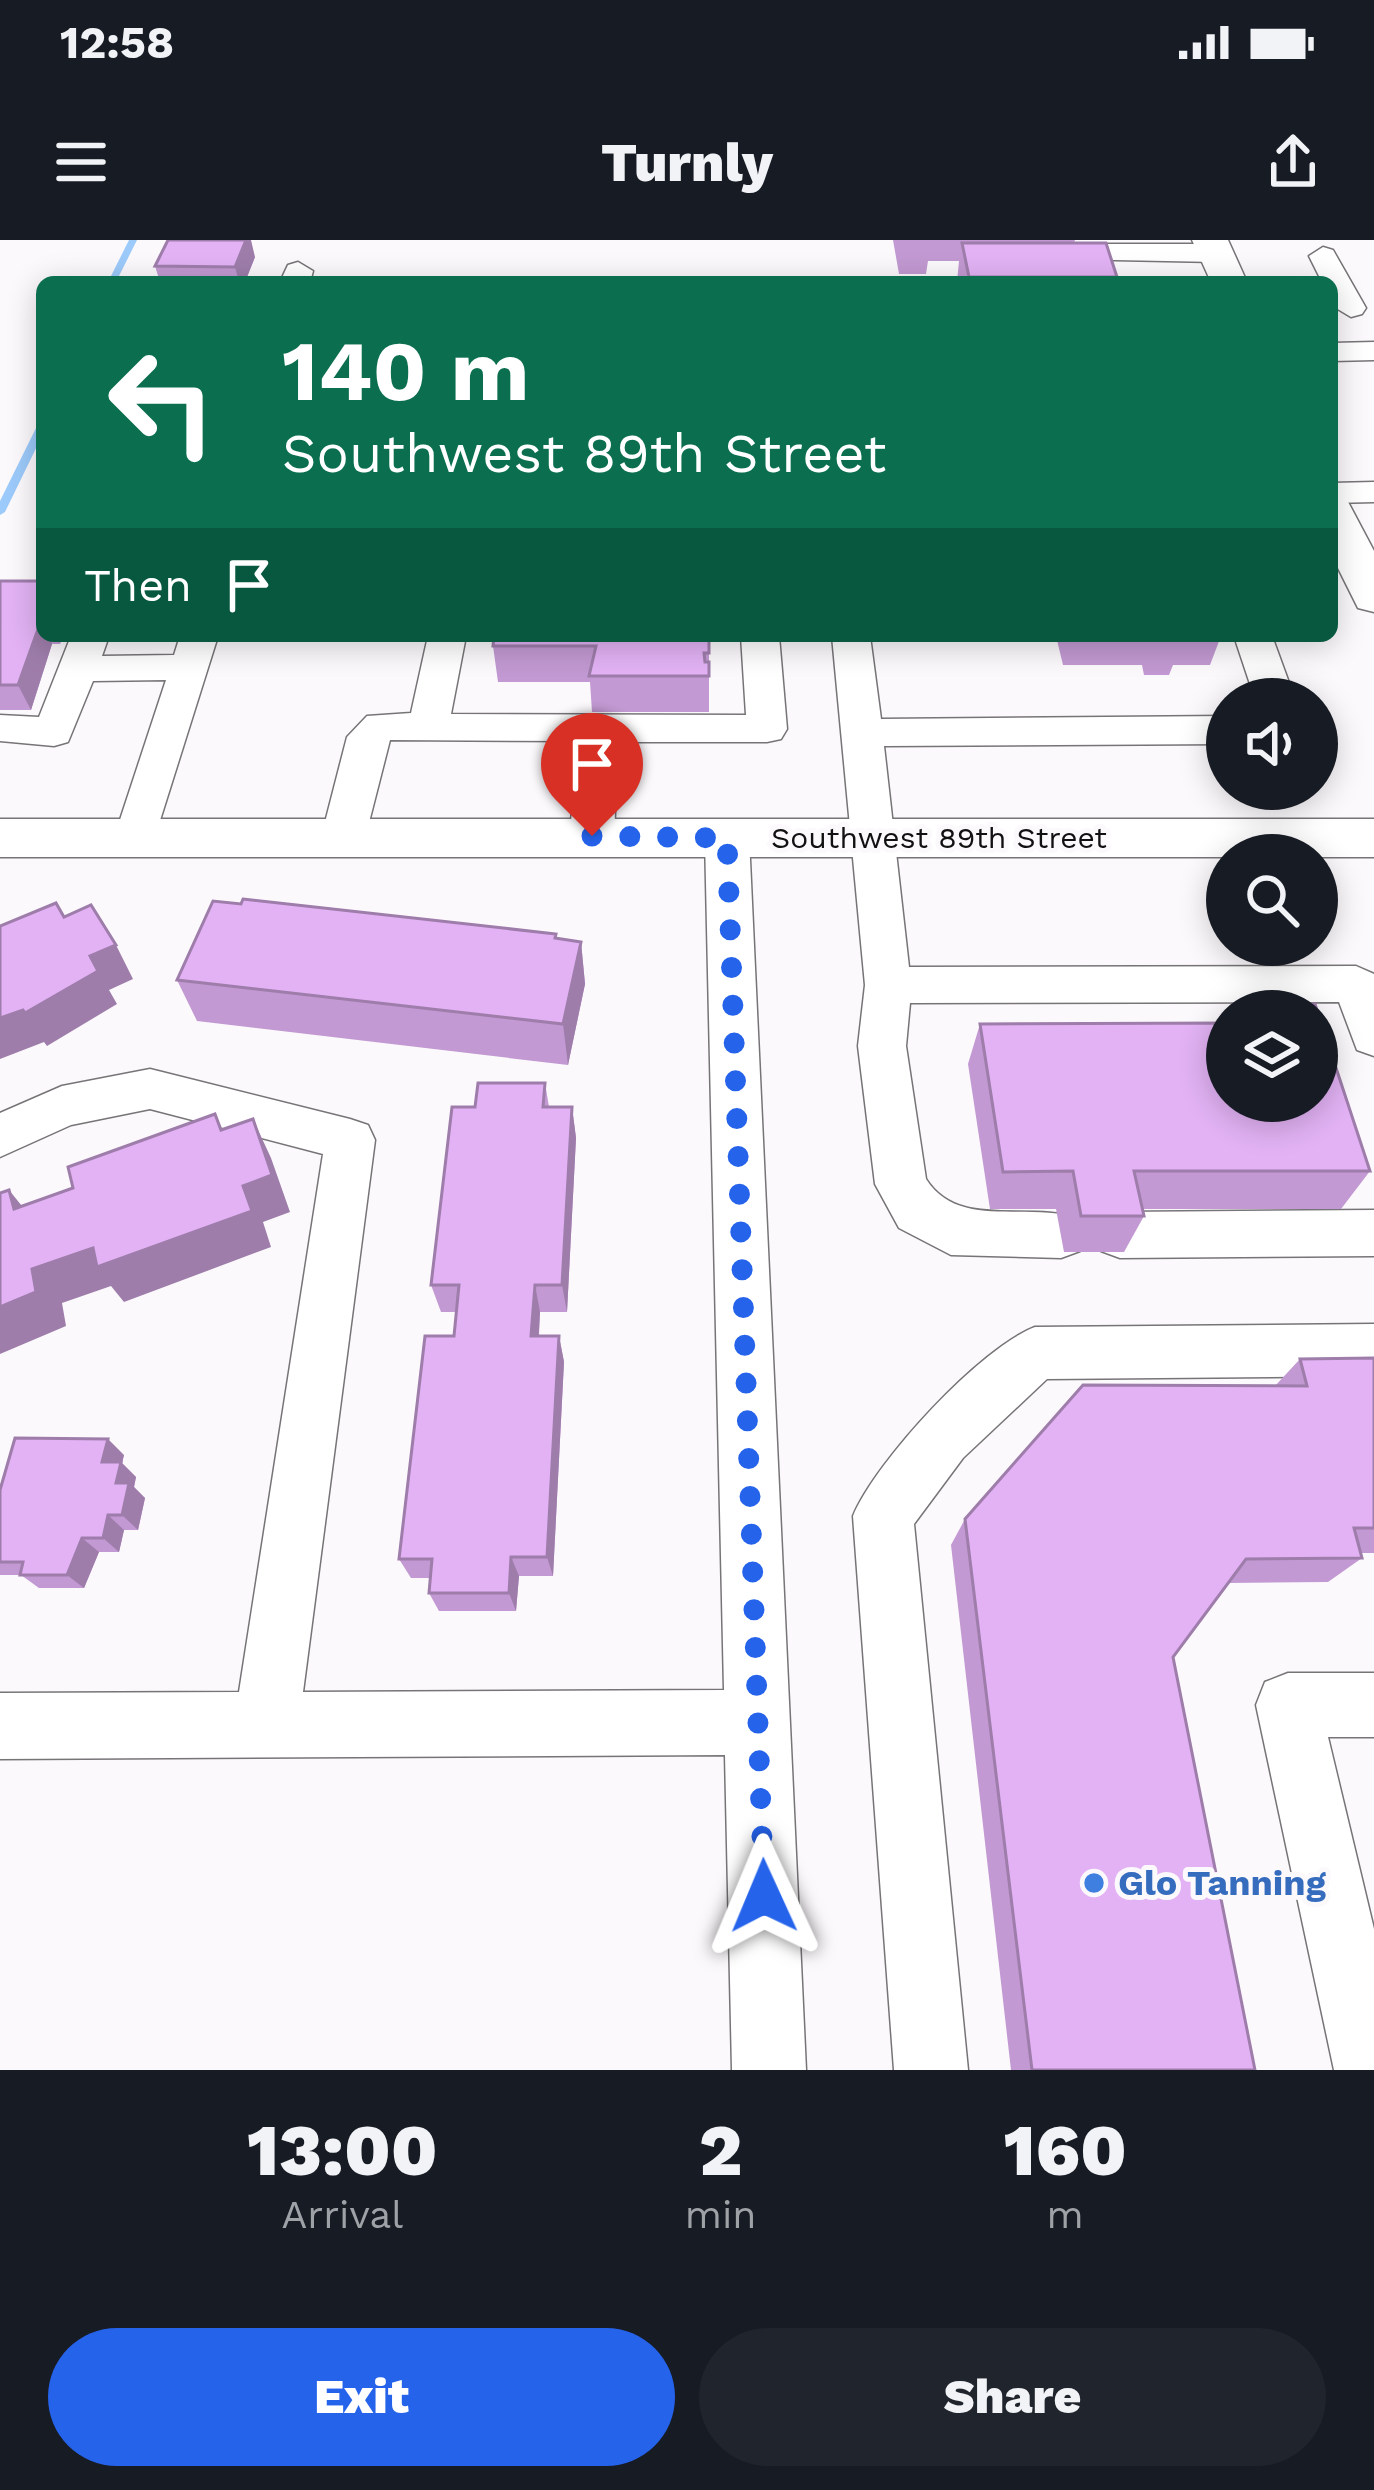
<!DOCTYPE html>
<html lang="en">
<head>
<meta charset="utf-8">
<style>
  :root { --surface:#171b24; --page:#20242c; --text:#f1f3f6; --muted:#9ea1a6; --accent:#2563eb }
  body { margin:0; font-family:"Work Sans",sans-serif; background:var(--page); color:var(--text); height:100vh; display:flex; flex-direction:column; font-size:45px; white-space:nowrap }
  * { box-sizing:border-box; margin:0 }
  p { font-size:39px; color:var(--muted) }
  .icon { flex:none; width:66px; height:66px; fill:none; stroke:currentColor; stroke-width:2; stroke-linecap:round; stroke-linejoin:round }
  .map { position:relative; height:1830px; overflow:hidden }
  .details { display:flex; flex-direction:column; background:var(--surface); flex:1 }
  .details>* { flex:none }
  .banner { position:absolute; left:36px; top:36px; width:1302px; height:366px; border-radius:18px; box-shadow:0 6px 30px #0003; background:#0b6e4f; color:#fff; overflow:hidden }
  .fabs { position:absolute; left:1206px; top:438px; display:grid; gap:24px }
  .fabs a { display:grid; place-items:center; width:132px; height:132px; border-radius:50%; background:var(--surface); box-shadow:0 6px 30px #0003; font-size:60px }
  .pin { position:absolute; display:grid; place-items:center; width:102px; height:102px; color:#fff; margin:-123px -51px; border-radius:50% 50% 50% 0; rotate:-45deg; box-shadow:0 0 12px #0007 }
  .pin .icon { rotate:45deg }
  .me { position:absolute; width:132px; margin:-66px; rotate:359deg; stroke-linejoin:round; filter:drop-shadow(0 0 9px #0008) }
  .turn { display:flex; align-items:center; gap:42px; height:252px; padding:0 48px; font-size:54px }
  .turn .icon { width:156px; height:156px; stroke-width:2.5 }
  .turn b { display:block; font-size:84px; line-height:102px }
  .then { display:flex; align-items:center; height:114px; padding:0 48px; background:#0003; gap:24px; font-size:45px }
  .eta { display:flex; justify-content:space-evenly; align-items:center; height:204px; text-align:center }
  .eta b { font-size:72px; font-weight:800; line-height:84px }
  .button { display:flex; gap:24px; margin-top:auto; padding:24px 48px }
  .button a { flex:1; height:138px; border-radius:72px; background:var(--accent); color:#fff; font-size:48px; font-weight:800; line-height:138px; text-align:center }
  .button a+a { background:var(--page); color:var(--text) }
  .status { display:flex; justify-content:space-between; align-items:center; height:84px; padding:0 60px; background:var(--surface); direction:ltr }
  .status svg { height:33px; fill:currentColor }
  header { display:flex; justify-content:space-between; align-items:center; height:156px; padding:0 48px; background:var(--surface); font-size:54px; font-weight:800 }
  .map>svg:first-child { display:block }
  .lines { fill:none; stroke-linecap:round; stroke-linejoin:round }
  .stream { fill:#9ccafa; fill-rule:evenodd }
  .minor-casing { stroke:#777477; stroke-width:3 }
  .major-casing { stroke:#777477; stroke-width:3 }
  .minor { fill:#fff; fill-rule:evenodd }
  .major { fill:#fff; fill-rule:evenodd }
  .wall { fill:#c299d2 }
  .shaded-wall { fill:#9e7dab }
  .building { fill:#e2b2f4; stroke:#9e7dab; stroke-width:3 }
  .route { stroke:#2563eb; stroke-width:21; stroke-dasharray:0 37.8 }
  .shop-dot { fill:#3f7fe0; stroke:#fcf9fc; stroke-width:4.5 }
  .labels { text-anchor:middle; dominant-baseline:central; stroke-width:10; stroke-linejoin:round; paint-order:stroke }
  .street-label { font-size:30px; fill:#121112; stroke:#fcf9fc }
  .near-shop-label { font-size:36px; font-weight:bold; fill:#366cbe; stroke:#fcf9fc; text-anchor:start }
</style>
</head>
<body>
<div class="status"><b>12:58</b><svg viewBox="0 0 49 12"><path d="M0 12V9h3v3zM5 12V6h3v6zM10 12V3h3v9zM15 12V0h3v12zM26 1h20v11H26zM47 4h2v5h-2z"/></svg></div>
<header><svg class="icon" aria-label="menu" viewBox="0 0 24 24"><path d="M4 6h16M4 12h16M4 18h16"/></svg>Turnly<svg class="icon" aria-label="share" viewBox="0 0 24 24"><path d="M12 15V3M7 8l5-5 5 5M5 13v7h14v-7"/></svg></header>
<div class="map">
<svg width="1374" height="1830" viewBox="0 0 1374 1830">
  <rect width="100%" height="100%" fill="#fcf9fc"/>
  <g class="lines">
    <!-- stream -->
    <path class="stream" d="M129 0H137L116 42H108Z
      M42 183V196L5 272 0 275V261L37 186Z"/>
    <!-- minor casing -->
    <g class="minor-casing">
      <path id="minor" d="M1074 4H1216L1230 13 1216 22 1064 19 1060 13Z
        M1323 7 1333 10 1366 68 1362 74 1351 77 1336 68 1332 42H1322L1309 16Z
        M298 22 313 31 310 42H280L288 25Z
        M1374 102V120L1332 121V103Z
        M1374 242V262L1332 263V243Z
        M71 396H109L102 416 174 415 180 396H218L151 609 136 613 121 609 114 598 166 440 93 441 68 502 54 506 0 501V475L39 477Z
        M428 396H466L451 474 746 475 741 396H779L787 489 781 499 767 502H618L614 596 607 607 592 611 577 607 570 596 577 501 390 500 365 598 358 609 343 613 328 609 321 598 347 497 367 476 411 473Z
        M832 396H870L881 479 1227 476V504L884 506 909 727 1356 726 1374 734V816L1357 810 1339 762 910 763 906 806 926 939C959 991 1029 960 1080 979L1087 995 1080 1011 1061 1018 951 1015 899 988 875 944 858 806 865 745Z
        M1234 396H1272L1295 459H1255Z
        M727 583 742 587 749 598 806 1830H732L725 1515 0 1519V1453L239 1452 323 914 150 869 71 885 0 917V873L62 846 150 829 350 879 368 885 375 900 303 1452 724 1450 705 598 712 587Z
        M1374 970V1016L1120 1018 1101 1011 1094 995 1101 979 1120 972Z
        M1374 1084V1136L1047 1139 963 1218 914 1284 968 1830H894L853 1276C876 1221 980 1108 1035 1087Z
        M1288 1433H1374V1497H1328L1374 1689V1830H1334L1256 1465 1265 1442Z"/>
    </g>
    <!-- major casing -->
    <g class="major-casing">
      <path id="major" d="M1192 0H1228L1247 42H1211Z
        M1332 256 1347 260 1374 311V372L1358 368 1332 316Z
        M0 579H1374V617H0Z"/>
    </g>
    <!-- minor -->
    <use href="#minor" class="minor"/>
    <!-- major -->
    <use href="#major" class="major"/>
  </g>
  <!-- wall -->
  <path class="wall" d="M893 0H1075L1074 3 1117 37 1116 42H957L959 21H928L926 34H899Z
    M255 17 245 42H160L155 26Z
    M0 341H42V396H64L60 404H52L31 470H0Z
    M709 396V472H592L590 442H498L493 406Z
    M1056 396H1221L1210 425H1173L1169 435H1144L1142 425H1063Z
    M556 694V699L581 702 585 744 568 825 197 781 177 740Z
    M1235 764H1315L1370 931 1341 969H1142L1144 976 1124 1012H1064L1056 969H990L968 824 980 784 1225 783 1227 780V861H1317V771H1232Z
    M545 843 549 867H572L576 898 567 1072H540L539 1096H559L564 1122 553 1336H519L516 1371H439L429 1353 430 1338H411L399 1319 454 1096 456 1072H441L431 1045Z
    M1374 1118V1313H1361L1362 1318 1328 1342 1228 1343 1173 1417 1255 1830H1011L951 1305 965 1279 1275 1146 1300 1119Z
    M124 1215 122 1223 136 1237 134 1247 145 1258 138 1290H124L119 1312H99L84 1348H39L21 1335H0V1250Z"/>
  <!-- shaded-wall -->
  <path class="shaded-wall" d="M246 0H251L255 17 245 42H239L235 27Z
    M41 378 42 396H49L52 404 31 470 18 445Z
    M581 702 585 744 568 825 563 784Z
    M116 705 133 739 109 750 117 764 47 806 44 802 0 819V778L23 770 90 716Z
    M572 867 576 898 567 1072 562 1045Z
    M253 879 271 918 290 972 263 982 271 1007 124 1062 111 1046 62 1063 66 1086 0 1114V1067L32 1029 243 946Z
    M9 950 38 986 14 969Z
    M535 1045 540 1072 537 1122 531 1096Z
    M559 1096 564 1122 553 1336 547 1317Z
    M108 1199 124 1215 122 1223 136 1237 134 1247 145 1258 138 1290 122 1275 116 1243 102 1222Z
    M108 1275 124 1290 119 1312 103 1298Z
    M82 1298 99 1312 84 1348 67 1335Z
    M511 1317 519 1336 516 1371 509 1353Z"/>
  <!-- building -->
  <path class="building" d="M168 0H246L235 27 155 26Z
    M962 3H1106L1117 37H969Z
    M0 341H42V378L18 445H0Z
    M494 396H709V413H704L705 422H709V436H589L596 406H493Z
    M1156 396H1181L1182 399H1156Z
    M243 659 556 694 555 698 581 702 563 784 177 740 213 661 241 664Z
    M56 663 64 677 91 665 116 705 90 716 98 731 25 773 23 770 0 778V686Z
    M1235 764H1315L1370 931H1134L1144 976H1081L1073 931 1003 932 980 784 1227 783V861H1317V771H1237Z
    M478 843H545L543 867H572L562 1045H535L531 1096H559L547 1317H511L509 1353H429L432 1319H399L425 1096H454L459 1045H431L452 867H475Z
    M215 874 221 890 253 879 272 935 243 946 252 971 97 1027 93 1008 32 1029 36 1052 0 1067V953L9 950 14 969 73 948 68 927Z
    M1374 1118V1288H1354L1362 1318 1246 1319 1173 1417 1255 1830H1032L965 1279 1083 1145 1307 1146 1300 1119Z
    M15 1198 108 1199 102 1222H121L116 1243H129L122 1275H108L103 1298H82L67 1335H20L23 1322H0V1250Z"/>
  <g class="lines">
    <!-- route -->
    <path class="route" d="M592 596 727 598 764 1656"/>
  </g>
  <!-- markers -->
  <circle class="shop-dot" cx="1094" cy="1643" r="12"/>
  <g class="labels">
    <!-- street labels -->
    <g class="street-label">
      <text x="939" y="597">Southwest 89th Street</text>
    </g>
    <!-- near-shop labels -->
    <g class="near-shop-label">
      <text x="1118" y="1643">Glo Tanning</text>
    </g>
  </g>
</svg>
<div class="fabs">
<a><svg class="icon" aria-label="sound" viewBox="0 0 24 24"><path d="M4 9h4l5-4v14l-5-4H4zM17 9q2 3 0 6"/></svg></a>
<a><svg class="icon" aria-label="search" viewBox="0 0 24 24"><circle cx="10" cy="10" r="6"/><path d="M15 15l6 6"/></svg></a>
<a><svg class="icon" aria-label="layers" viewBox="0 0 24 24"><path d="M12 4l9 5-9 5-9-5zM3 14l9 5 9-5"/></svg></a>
</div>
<div class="pin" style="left:592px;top:596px;background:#d93025"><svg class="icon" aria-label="arrive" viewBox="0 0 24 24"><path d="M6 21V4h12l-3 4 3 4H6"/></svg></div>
<svg class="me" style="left:764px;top:1656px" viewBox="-20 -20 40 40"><path d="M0-17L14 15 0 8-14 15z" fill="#2563eb" stroke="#fff" stroke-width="4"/></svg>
<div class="banner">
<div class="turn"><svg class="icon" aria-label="left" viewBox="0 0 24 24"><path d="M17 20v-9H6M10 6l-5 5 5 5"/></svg><div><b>140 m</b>Southwest 89th Street</div></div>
<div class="then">Then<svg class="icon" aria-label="arrive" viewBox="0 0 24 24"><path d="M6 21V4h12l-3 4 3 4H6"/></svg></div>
</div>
</div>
<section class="details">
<div class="eta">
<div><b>13:00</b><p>Arrival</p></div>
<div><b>2</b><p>min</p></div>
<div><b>160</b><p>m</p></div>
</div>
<div class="button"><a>Exit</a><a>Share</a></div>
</section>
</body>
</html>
